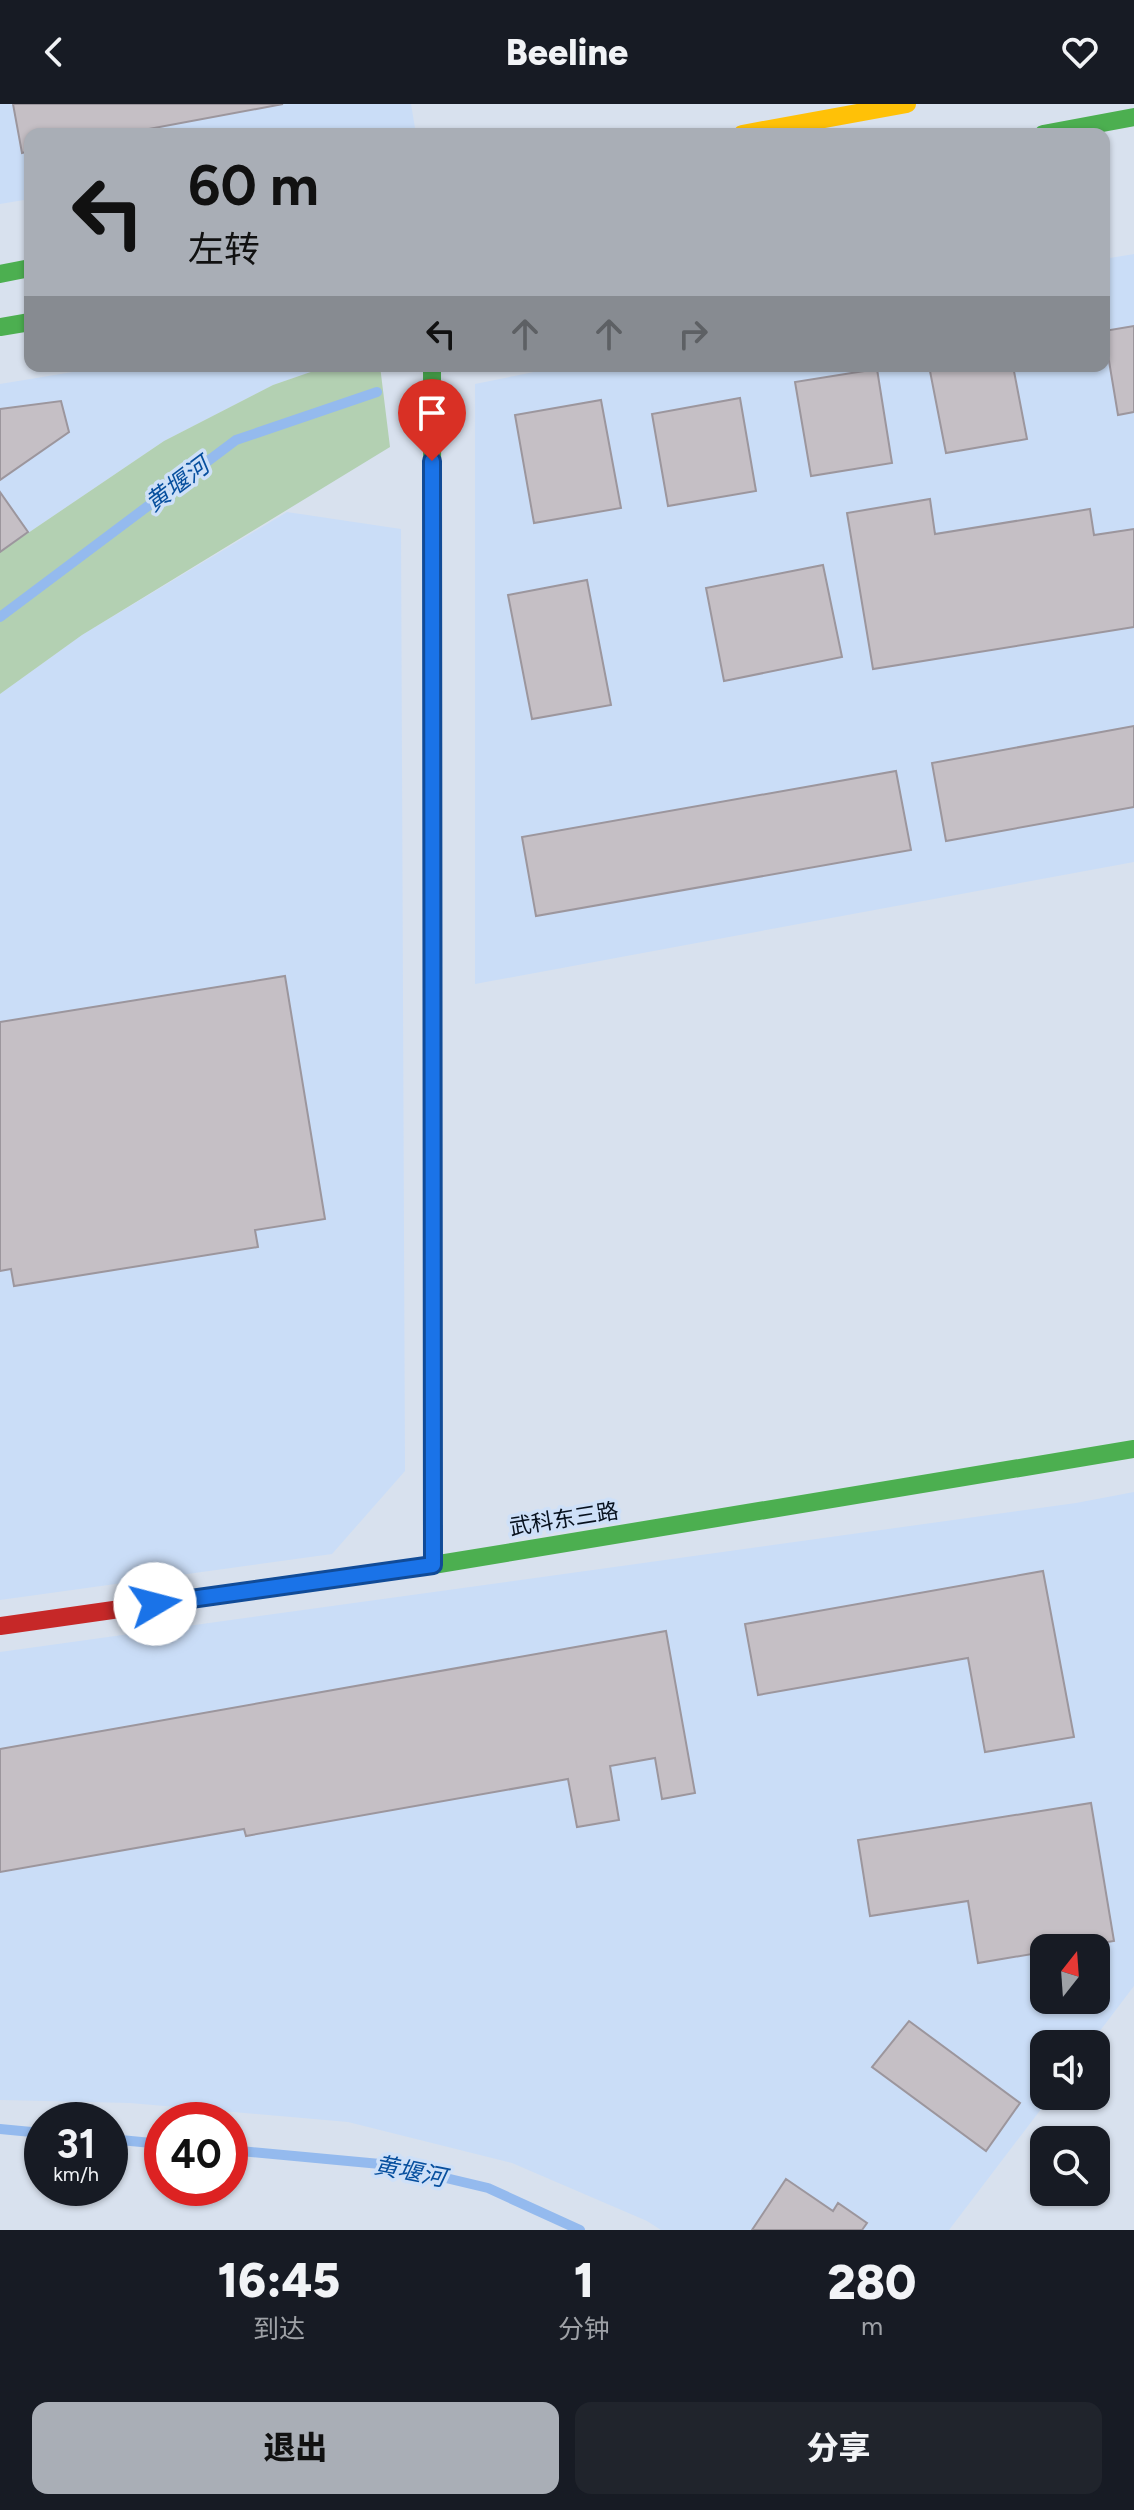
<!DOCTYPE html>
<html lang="zh">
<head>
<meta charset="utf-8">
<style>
  :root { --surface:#171b24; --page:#20242c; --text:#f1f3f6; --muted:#9ea1a6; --accent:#a9aeb6 }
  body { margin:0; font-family:Figtree,"Noto Sans SC",sans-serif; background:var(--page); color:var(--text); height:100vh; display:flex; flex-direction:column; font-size:30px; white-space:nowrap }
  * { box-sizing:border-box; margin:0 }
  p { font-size:26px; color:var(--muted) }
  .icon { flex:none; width:44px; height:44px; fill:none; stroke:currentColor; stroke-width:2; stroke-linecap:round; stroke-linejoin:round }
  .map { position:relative; height:2126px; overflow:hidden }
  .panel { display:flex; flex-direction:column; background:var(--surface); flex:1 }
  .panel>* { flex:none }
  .banner { position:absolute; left:24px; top:24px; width:1086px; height:244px; border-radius:16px; box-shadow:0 2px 6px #0004; background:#a9aeb6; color:#111; overflow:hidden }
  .needle { width:52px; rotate:17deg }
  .controls { position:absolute; left:1030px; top:1830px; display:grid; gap:16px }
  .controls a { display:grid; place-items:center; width:80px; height:80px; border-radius:16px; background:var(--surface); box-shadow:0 2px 6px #0004; font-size:40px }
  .speed { position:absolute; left:24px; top:1998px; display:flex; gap:16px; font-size:40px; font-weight:700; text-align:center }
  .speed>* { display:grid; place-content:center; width:104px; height:104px; border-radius:50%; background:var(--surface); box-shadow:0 2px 6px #0004; line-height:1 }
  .speed small { font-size:20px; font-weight:400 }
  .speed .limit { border:12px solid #d22; background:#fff; color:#111 }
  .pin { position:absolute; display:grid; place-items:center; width:68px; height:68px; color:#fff; margin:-82px -34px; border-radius:50% 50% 50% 0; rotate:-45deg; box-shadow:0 0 8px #0007 }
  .pin .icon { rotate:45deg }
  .me { position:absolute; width:88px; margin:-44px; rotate:82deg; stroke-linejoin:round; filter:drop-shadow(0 0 6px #0008) }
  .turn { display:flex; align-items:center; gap:28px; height:168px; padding:0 32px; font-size:36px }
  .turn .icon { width:104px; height:104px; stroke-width:2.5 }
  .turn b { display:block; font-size:56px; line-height:68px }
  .lanes { display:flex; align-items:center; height:76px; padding:0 32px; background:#0003; justify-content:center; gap:40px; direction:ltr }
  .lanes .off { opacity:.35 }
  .eta { display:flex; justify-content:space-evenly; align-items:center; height:136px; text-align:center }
  .eta b { font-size:48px; font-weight:800; line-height:56px }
  .primary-button { display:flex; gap:16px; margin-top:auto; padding:16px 32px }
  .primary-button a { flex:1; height:92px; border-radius:16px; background:var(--accent); color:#111; font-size:32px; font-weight:800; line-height:92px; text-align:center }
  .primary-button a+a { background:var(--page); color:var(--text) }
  header { display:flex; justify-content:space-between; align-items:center; height:104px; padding:0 32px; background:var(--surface); font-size:36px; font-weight:800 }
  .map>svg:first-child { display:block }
  .built { fill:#caddf7; fill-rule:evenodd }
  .green { fill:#b3d0b2 }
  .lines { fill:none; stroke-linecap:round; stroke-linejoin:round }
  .stream { stroke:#94baee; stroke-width:10 }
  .building { fill:#c5bfc5; stroke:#9c969d; stroke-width:2 }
  .fast { stroke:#4caf50; stroke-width:18 }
  .slow { stroke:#ffc107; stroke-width:18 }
  .jam { stroke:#c62828; stroke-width:18 }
  .route-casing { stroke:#114b97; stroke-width:20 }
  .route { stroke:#1a73e8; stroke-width:14 }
  .labels { text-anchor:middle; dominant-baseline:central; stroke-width:7; stroke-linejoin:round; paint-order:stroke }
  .street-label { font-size:22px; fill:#07111e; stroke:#cee0f8 }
  .water-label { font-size:24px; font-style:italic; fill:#074f9e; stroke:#cee0f8 }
</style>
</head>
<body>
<header><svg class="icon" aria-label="back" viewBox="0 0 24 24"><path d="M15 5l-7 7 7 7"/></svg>Beeline<svg class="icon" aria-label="heart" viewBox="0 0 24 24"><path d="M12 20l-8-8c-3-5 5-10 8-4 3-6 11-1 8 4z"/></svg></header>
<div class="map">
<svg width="1134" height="2126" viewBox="0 0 1134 2126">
  <rect width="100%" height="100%" fill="#d8e1ee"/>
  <!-- built -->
  <path class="built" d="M0 0H411L415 24 385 30H30V95L0 100Z
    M1134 150V758L475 880V280L564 262H1104V155Z
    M109 262H328L273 281 164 337 0 448V280Z
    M287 408 401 425 405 1367 332 1450 0 1496V590L82 531Z
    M1134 1388V1882L1090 1940H1044V1992H1051L949 2126H661L647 2117 512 2059 348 2018 130 1999 0 1996V1548L1076 1399ZM1044 1844H1096V1896H1044Z"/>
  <!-- green -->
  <path class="green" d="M328 262H380L390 343 82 531 0 590V448L164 337 273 281Z"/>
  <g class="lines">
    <!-- stream -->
    <path class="stream" d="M0 513 236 336 377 288
      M0 2025 42 2029
      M110 2035 162 2040
      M230 2046 391 2061 488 2084 580 2126"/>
  </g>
  <!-- building -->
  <path class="building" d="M13 0H283L122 30H30V47L22 49Z
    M1134 222V308L1118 311 1104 227Z
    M929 262H1013L1027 335 946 349Z
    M877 265 892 359 811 372 795 278Z
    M740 294 756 387 668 402 652 310Z
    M601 296 621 404 534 419 515 311Z
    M61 297 69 328 0 376V305Z
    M0 388 28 428 0 448Z
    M930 395 935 430 1090 405 1094 431 1134 425V523L873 565 847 409Z
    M823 461 842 553 724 577 706 484Z
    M587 476 611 601 532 615 508 491Z
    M1134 622V703L946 737 932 659Z
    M896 667 911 746 536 812 522 733Z
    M285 872 325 1115 255 1126 258 1143 14 1182 11 1165 0 1167V918Z
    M1043 1467 1074 1633 985 1648 968 1554 758 1591 745 1520Z
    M666 1527 695 1689 662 1695 655 1654 610 1662 619 1716 577 1723 568 1675 246 1732 244 1725 0 1768V1645Z
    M1091 1699 1114 1837 1071 1844H1044V1848L978 1859 968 1797 870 1812 858 1736Z
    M909 1917 1020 1999 986 2047 872 1963Z
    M786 2075 833 2107 838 2099 867 2119 862 2126H752Z"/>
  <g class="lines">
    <!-- fast -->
    <path class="fast" d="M1043 30 1134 13
      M0 170 30 164
      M0 223 30 218
      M432 262 433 1159
      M274 1483 433 1461 1134 1345"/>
    <!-- slow -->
    <path class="slow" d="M742 30 907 0
      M433 1159V1461"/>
    <!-- jam -->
    <path class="jam" d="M0 1522 274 1483"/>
  </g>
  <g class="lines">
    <!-- route casing -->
    <g class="route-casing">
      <path id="route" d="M155 1500 433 1461 432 357"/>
    </g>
    <!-- route -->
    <use href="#route" class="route"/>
  </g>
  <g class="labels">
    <!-- street labels -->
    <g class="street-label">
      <text transform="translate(564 1415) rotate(-9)">武科东三路</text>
    </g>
    <!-- water labels -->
    <g class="water-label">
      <text transform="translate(177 380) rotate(-37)">黄堰河</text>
      <text transform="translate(410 2067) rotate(11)">黄堰河</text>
    </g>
  </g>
</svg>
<div class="controls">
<a><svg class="needle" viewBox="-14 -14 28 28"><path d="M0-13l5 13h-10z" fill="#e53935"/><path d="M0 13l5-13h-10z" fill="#9ea1a6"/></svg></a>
<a><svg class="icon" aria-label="sound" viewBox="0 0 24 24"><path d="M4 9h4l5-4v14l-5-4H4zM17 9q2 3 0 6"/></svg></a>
<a><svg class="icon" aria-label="search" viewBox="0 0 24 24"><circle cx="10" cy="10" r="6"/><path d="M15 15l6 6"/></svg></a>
</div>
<div class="speed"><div>31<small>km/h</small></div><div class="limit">40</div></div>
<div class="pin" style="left:432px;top:357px;background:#d93025"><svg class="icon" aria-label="arrive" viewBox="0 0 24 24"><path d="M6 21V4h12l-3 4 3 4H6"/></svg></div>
<svg class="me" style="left:155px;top:1500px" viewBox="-20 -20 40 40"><circle r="19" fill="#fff"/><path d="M0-13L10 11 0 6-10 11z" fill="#1a73e8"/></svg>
<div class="banner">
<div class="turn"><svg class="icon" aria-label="left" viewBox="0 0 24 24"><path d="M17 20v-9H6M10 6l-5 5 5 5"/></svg><div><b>60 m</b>左转</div></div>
<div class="lanes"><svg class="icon" aria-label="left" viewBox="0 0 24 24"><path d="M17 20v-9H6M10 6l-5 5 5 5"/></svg><svg class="icon off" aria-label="ahead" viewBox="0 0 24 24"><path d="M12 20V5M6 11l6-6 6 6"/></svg><svg class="icon off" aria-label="ahead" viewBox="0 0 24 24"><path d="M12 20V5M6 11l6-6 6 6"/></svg><svg class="icon off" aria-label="right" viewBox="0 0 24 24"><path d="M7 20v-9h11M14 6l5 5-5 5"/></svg></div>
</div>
</div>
<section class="panel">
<div class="eta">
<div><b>16:45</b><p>到达</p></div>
<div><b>1</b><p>分钟</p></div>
<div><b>280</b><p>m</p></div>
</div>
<div class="primary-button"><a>退出</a><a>分享</a></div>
</section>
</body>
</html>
